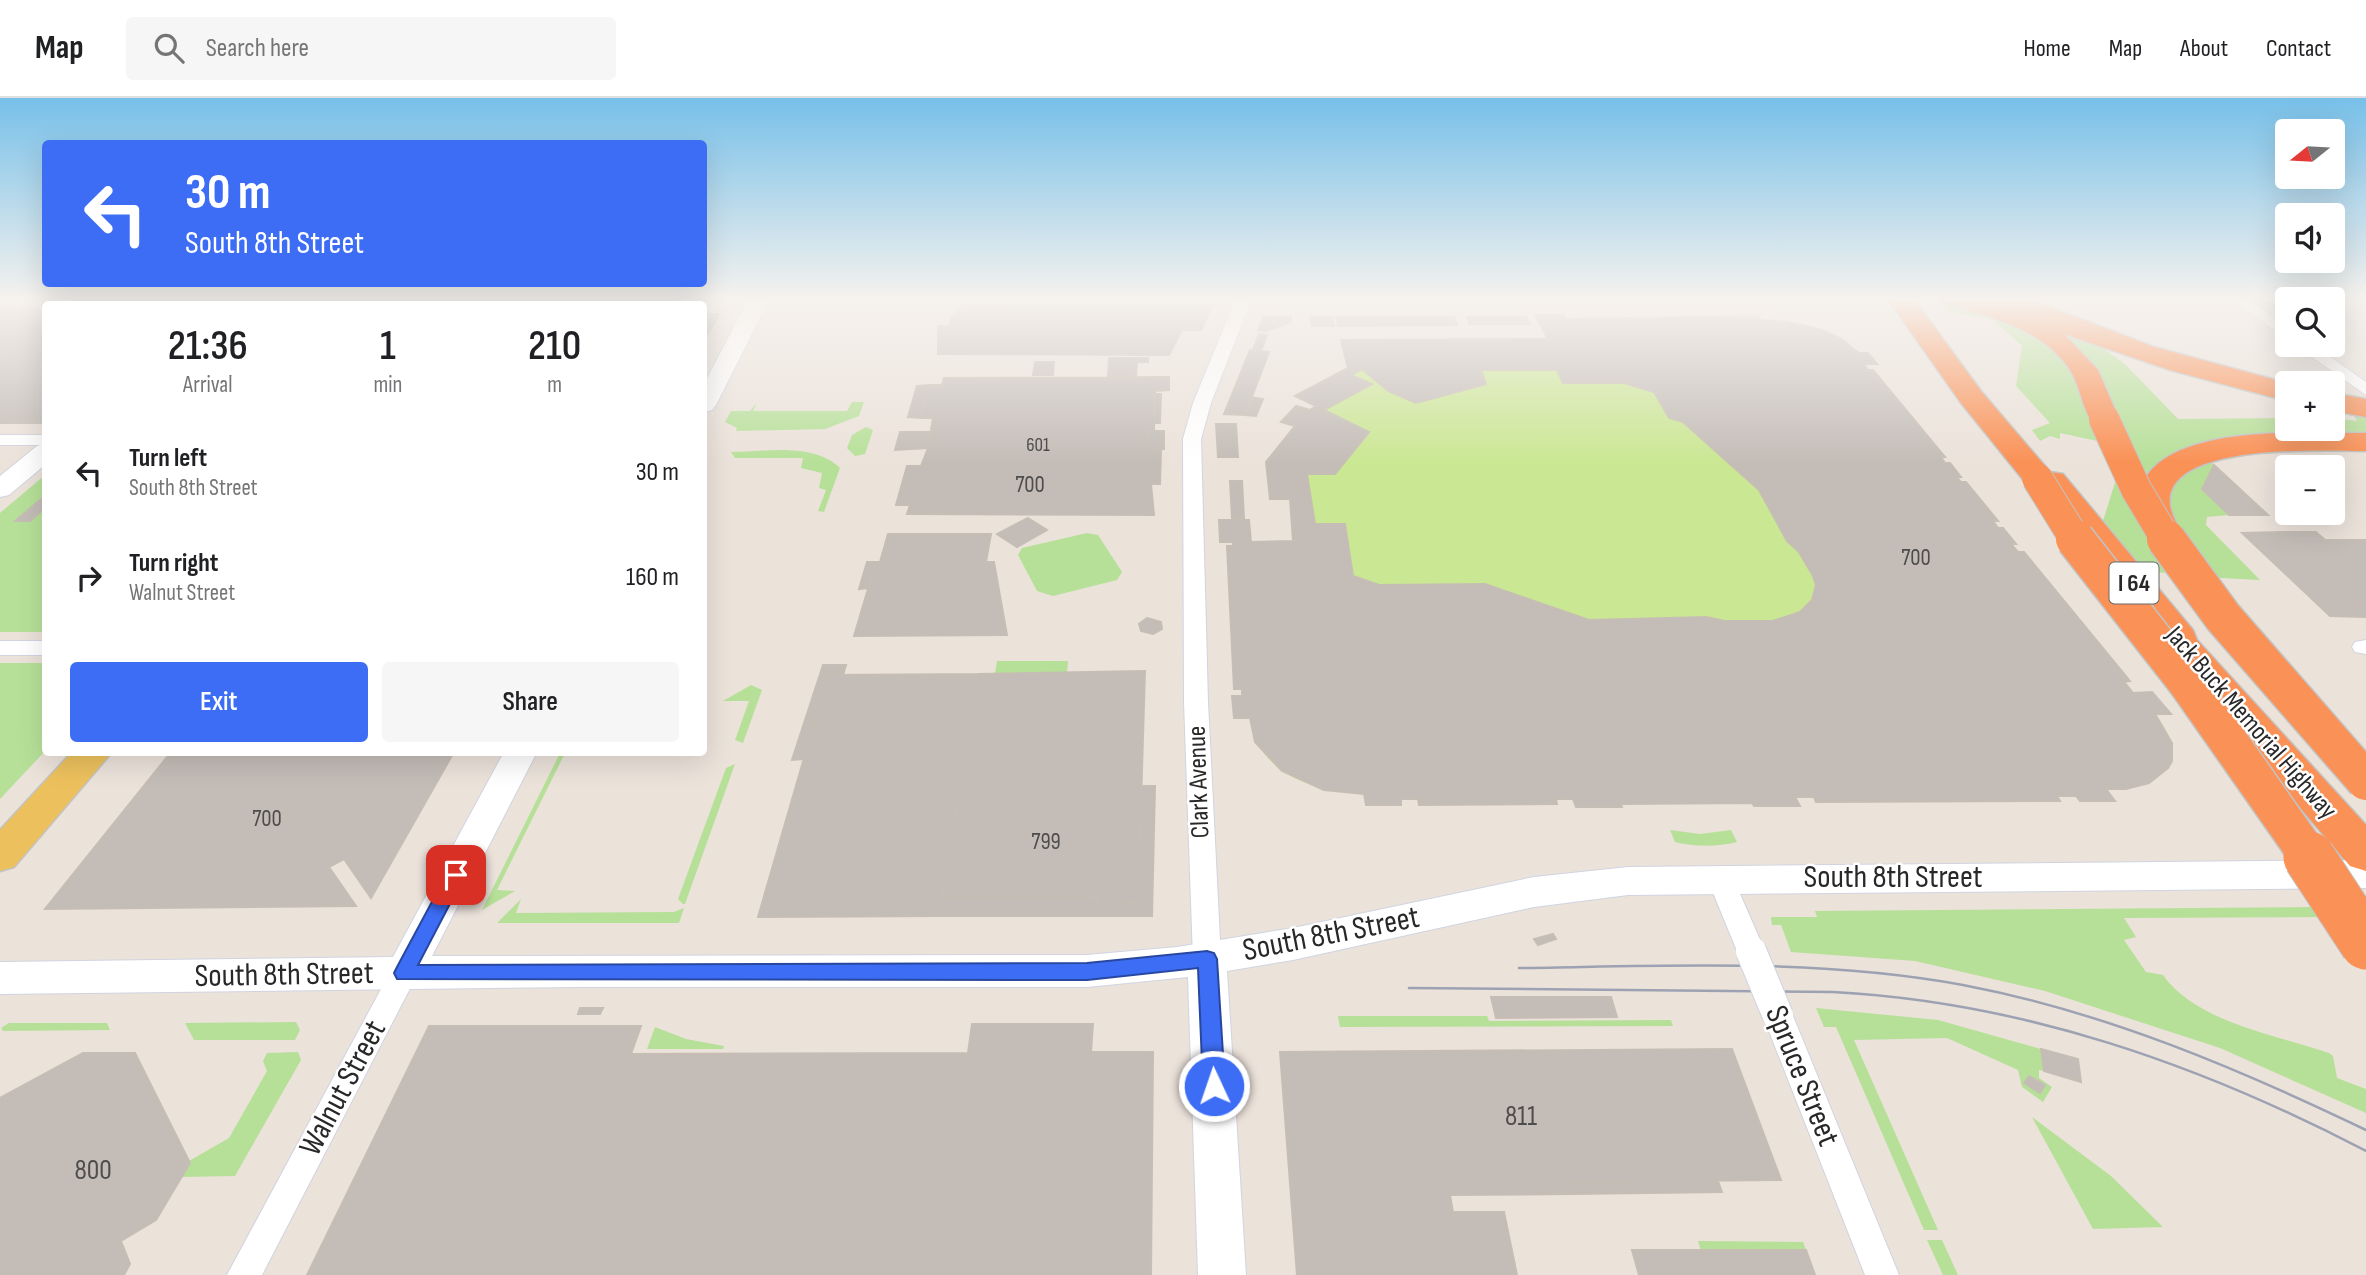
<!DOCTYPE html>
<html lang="en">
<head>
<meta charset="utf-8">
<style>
  :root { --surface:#fff; --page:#f6f6f6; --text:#202124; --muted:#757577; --line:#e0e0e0; --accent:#3d6df5 }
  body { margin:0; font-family:"Sofia Sans Condensed",sans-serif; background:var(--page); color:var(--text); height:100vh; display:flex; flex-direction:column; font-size:26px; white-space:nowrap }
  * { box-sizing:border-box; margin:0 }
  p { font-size:23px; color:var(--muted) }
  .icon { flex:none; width:38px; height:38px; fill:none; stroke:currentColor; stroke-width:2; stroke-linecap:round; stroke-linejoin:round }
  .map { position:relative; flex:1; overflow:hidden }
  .sheet { position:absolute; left:42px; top:203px; width:665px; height:455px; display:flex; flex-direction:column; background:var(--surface); border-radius:7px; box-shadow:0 7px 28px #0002 }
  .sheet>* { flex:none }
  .guide { position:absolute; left:42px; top:42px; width:665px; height:147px; border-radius:7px; box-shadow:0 7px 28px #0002; background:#3d6df5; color:#fff; overflow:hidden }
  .needle { width:46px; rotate:252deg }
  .controls { position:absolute; left:2275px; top:21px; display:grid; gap:14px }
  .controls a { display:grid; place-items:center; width:70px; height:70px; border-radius:7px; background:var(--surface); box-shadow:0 7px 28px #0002; font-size:35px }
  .pin { position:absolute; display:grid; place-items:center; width:60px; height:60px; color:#fff; margin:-30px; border-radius:14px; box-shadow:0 4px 10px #0006 }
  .me { position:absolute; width:77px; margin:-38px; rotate:357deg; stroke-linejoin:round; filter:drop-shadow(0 0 5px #0008) }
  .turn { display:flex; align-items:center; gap:24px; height:147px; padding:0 28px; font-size:32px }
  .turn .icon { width:91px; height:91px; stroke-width:2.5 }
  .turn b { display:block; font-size:49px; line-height:60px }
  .eta { display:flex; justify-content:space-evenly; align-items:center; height:119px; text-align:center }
  .eta b { font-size:42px; font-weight:600; line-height:49px }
  .button { display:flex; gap:14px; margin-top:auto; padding:14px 28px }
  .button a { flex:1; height:80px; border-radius:7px; background:var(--accent); color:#fff; font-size:28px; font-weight:600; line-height:80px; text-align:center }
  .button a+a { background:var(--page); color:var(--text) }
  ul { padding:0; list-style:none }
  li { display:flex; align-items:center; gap:21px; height:105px; padding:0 28px }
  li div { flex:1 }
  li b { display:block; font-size:26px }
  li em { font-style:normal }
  header { display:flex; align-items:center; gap:42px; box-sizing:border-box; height:98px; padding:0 35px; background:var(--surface); border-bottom:2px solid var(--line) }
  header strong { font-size:33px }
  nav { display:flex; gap:38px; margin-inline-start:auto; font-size:24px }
  .search { width:490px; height:63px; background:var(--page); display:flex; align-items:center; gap:18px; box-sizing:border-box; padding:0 24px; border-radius:7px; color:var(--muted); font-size:26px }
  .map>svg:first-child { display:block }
  .green { fill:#b6e098 }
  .pitch { fill:#cae793 }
  .building { fill:#c3bcb7; stroke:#c6beb4; stroke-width:2; fill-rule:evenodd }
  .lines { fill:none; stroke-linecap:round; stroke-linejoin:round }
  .street-casing { stroke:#d0d4e1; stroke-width:2 }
  .secondary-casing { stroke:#d0d4e1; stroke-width:2 }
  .primary-casing { stroke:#c3c3c3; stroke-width:3 }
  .highway-casing { stroke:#c3c3c3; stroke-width:3 }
  .street { fill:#fff; fill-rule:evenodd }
  .secondary { fill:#fff; fill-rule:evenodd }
  .primary { fill:#ecc15d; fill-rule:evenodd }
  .highway { fill:#fa9156; fill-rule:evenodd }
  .tram { stroke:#9da2b2; stroke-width:2.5 }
  .street-bridge-casing { stroke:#d0d4e1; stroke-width:32; stroke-linecap:butt }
  .highway-bridge-far2-casing { stroke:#c3c3c3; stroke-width:32; stroke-linecap:butt }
  .highway-bridge-far1-casing { stroke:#c3c3c3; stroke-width:41; stroke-linecap:butt }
  .highway-bridge-casing { stroke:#c3c3c3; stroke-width:53; stroke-linecap:butt }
  .street-bridge { stroke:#fff; stroke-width:30 }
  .highway-bridge-far2 { stroke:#fa9156; stroke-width:30 }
  .highway-bridge-far1 { stroke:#fa9156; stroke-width:38 }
  .highway-bridge { stroke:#fa9156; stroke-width:51 }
  .route { fill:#3d6df5; stroke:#28479f; stroke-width:2 }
  .labels { text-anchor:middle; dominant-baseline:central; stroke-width:5; stroke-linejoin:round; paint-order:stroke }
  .far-number-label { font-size:19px; fill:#4f4d4c }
  .number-label { font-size:23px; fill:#4f4d4c }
  .shield { fill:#fff; stroke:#686868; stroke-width:2 }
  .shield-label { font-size:24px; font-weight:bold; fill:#282828 }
  .street-label { font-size:26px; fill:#282828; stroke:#fff }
  .near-number-label { font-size:28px; fill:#4f4d4c }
  .near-street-label { font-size:32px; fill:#282828; stroke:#fff }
</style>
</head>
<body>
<header>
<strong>Map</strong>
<div class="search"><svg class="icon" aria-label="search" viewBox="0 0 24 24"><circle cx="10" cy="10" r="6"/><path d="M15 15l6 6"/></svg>Search here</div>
<nav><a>Home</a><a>Map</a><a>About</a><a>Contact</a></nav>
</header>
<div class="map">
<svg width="2366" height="1177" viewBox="0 0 2366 1177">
  <rect width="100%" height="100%" fill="#ebe2da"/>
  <!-- green -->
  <path class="green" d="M2001 203 2090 241 2125 266 2178 321 2287 320V331H2333V320L2357 323 2351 312 2366 315V337C2298 337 2187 321 2141 382L2090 267 1985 204Z
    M1940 205C1972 206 2052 236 2069 265 2083 289 2091 318 2102 344L2060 335V341L2050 338 2040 343 2032 332 2050 325 2016 288 2022 248 1993 222 1946 213Z
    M852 304H864L859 318 825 331 736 333 737 330 725 324 731 313H750L757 305 753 313H847Z
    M866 329 873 332 865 356 855 358 847 350 852 337Z
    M731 354C765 354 813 344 840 370L824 414 818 413 826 392 819 390 822 375 801 370 803 360H735Z
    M2207 361 2214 367 2202 391 2229 417 2207 419 2206 427 2260 482 2203 479 2170 433 2168 398 2186 372Z
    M45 377V534H0V415Z
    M2117 378 2175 475 2145 474 2103 423Z
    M1087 435 1098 437 1122 474 1117 482 1053 498 1037 493 1018 457 1022 450Z
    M997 563H1068L1067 575H995Z
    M0 565H45L46 652 0 701Z
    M751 587 762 592 743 645 735 642 749 603H723Z
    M560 655H565L497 792 515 793 482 812Z
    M735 666 685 806H683L678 801 726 670Z
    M1670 732 1700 736 1731 732 1737 744C1717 749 1695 749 1675 744Z
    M521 801 516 815 674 814 684 810 679 825H497Z
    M2312 809 2320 819 2124 820 2136 839 2124 842 2146 874 2163 877C2196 924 2276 937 2329 955L2333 958 2337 980 2366 991V1015L2220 950 2045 893 1915 863 1791 854 1781 827H1772L1771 819H1817L1815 813Z
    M1816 910 1938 922 2041 951 2044 973 2039 972V980L2052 989 2043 1004 2022 989 2018 972 1947 940 1854 942 1938 1132H1924L1836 929H1824Z
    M1338 918H1487L1489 923 1671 922 1673 928 1340 929Z
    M296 924 300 932 295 942H194L185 925Z
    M9 925H107L110 932 3 933 1 930Z
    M655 929 686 941 724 948 723 951H647Z
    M298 954 301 962 235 1078 182 1079 189 1063 229 1040 267 973 263 963 267 955Z
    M2032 1019 2111 1078 2163 1129 2093 1131Z
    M1927 1142H1942L1958 1177H1943Z
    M1698 1143 1803 1144 1806 1152 1701 1153Z"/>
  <!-- pitch -->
  <path class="pitch" d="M1535 217H1564L1566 221 1758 218 1761 222C1787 223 1811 226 1834 237 1847 244 1854 255 1868 255L1877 266H1865L1868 272H1873L1945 359H1941L1945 365H1950L1961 379H1957L1960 384H1966L1998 423 1994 424 1998 429 2003 430 2016 446H2011L2017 454H2024L2130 583 2124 584 2133 594H2152L2171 616 2156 617C2194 666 2158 692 2107 691L2115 703H2080L2076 698H2058L2060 703 1816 704 1813 699H1796L1800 708H1754L1752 705 1622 706V709H1576L1572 701H1556L1557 706 1419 707 1417 701H1402L1401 707H1366L1364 696C1315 694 1257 676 1250 620H1234L1232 598H1242V591H1234L1227 448H1233L1232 444H1220L1219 422H1249L1251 444 1293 443 1290 401H1270L1266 364 1294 329 1281 324 1296 308 1310 311 1316 309 1295 298 1348 270 1341 242 1548 241Z"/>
  <!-- building -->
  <path class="building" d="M616 203H684L681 206H613Z
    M2264 203H2282L2287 207V220Z
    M966 207H1213L1201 232H1182L1169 257 940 256 952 218H955L957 210Z
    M0 210H46V325H0Z
    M708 216H719L708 236 704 237V225Z
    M1535 217H1564L1565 221 1758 218 1761 222 1788 224 1822 232 1842 241 1858 255H1868L1877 266H1864L1868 272H1873L1945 359H1941L1945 365H1950L1961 379H1957L1961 384H1966L1998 423H1993L1998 430H2003L2016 446H2011L2018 454H2024L2130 583 2124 584 2133 595 2152 594 2171 616H2155L2172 645V663L2168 670 2149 685 2126 691H2106L2115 703H2080L2076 698H2057L2060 703 1816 704 1814 699H1795L1800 708H1754L1752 705 1621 706 1622 709H1576L1573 701H1556L1557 706 1419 707 1418 701H1401V707H1366L1364 696 1324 692 1282 673 1255 644 1250 620H1234L1232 598H1242V591H1234L1227 448H1233V444H1220L1219 422H1249L1251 444 1293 443 1290 401H1270L1266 364 1295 328 1281 324 1296 308 1310 312 1316 308 1295 298 1348 270 1341 242 1548 241ZM1362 271 1388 293 1416 305 1486 286 1481 272H1557L1563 285H1624L1654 294 1669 320 1683 324 1759 392 1787 443 1799 454 1813 478 1816 487 1812 502 1800 514 1773 523H1725L1706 519 1589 522 1485 486 1379 487 1353 478 1345 426H1315L1307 376H1335L1369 334 1324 312 1372 286 1351 277Z
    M1263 219H1291V224L1266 233 1258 232Z
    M1310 219H1332L1334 228H1312Z
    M1336 219H1454L1457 227 1338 228Z
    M1467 219H1526L1529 226H1469Z
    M938 228H949L940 256H938Z
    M1259 236 1267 237 1261 253 1253 252Z
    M1250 252 1269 254 1245 317 1224 316Z
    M1109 260H1148V264H1137L1136 278H1108Z
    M1035 264H1054L1053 277H1033Z
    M1169 279V292L1155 293 1154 333H1148L1147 351H1161L1160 386H1151L1154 417 907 416 910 407H896L907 368H921L928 350 933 320H920L929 287H942L944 280Z
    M929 287 920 320 908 319 917 288Z
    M1154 296H1161L1160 325H1154Z
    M1251 299 1263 301 1256 318 1245 317Z
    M1216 326H1236L1238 359H1218Z
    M1148 333H1164V351H1147Z
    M900 334H929L928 350 895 352Z
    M2214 367 2268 417H2229L2202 391Z
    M1230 383H1242L1244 420H1232Z
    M46 397V409L30 423H15Z
    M1028 420 1047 432 1017 449 997 436Z
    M2280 434H2316L2325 442H2366V512Z
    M2280 434 2366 512V519L2330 518 2242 435Z
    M888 436H991L986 464H994L1007 537 854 538 876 464H880Z
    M867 464H876L869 490 859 491Z
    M1147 520 1161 524 1162 531 1153 536 1141 533 1139 526Z
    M823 567H846L843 577H828L804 661 792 662Z
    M1145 573 1138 805 1097 806 1098 799 942 800 978 576Z
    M978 576 939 818 758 819 828 577Z
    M171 654H454L371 800 344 761 329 769 356 808 45 811Z
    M1141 688H1155L1152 818H939L942 800 1098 799 1097 806 1138 805Z
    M1553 836 1556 841 1538 847 1534 841Z
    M1491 899H1611L1617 919 1496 920Z
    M580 910H603L600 916H578Z
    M972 926H1093L1091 954H1153L1151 1177H307L429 928H641L631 956 968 955Z
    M1732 951 1781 1082 1569 1084 1572 1096 1450 1097 1464 1177H1297L1280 954Z
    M2041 951 2078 961 2081 984 2044 973Z
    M83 955H135L190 1065 156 1122 121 1143 130 1166 124 1177H0V1000Z
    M2029 978 2045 987 2040 995 2024 985Z
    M1718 1083 1722 1094 1572 1096 1569 1084Z
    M1453 1114H1504L1517 1177H1464Z
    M1632 1152H1806L1815 1177H1639Z"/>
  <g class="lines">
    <!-- street casing -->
    <g class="street-casing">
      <path id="street" d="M1236 200H1252L1211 305 1201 341 1208 604 1221 861 1217 869 1207 873 1197 869 1193 861 1184 604 1183 341 1193 305Z
        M2230 200H2248L2287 229V241Z
        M2295 247H2313L2366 284V297Z
        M0 337H46V347H0Z
        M2366 542V556L2355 554 2352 549 2355 544Z
        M0 543H46V557H0Z
        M1720 770 1729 773 1733 780 1765 853 1761 861 1751 864 1741 861 1737 853 1707 780 1711 773Z
        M404 863 414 867 418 875 262 1177H227L394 867Z
        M1778 905 1788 909 1793 918 1899 1177H1865L1763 918 1768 909Z"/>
    </g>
    <!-- secondary casing -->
    <g class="secondary-casing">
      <path id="secondary" d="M217 200H241L236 206H213Z
        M749 200H770L716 307 712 312 704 314V286Z
        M46 346V366L9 397 0 399V378L37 348Z
        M504 654H537L432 858 1087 857 1177 849 1293 830 1534 779 1628 769 2366 762V790L1628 797 1534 809 1293 862 1227 873 1246 1177H1198L1188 879 1087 889H579L0 896V864L393 859Z"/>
    </g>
    <!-- primary casing -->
    <g class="primary-casing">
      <path id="primary" d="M505 200 500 206H476L480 200Z
        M72 654H112L14 769 0 773V732Z"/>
    </g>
    <!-- highway casing -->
    <g class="highway-casing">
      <path id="highway" d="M1887 200H1913L1981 293 2050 374 2063 376 2193 532 2197 542 2366 727V773L2350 768 2147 531 2142 523 2144 520 2063 417 2050 415 1961 305Z
        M1939 200H1982L1996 204 1993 200H2027L2154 249 2287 285V303L2170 272 2064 236 2098 272 2119 321 2114 327 2104 330 2094 327C2082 311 2081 289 2070 272 2044 231 1987 217 1943 205Z
        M2333 295 2366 301V319L2333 313Z
        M2338 335H2366V353C2328 353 2161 343 2170 408 2172 419 2180 432 2184 443L2179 450 2167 453 2155 450 2137 406C2140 397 2142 384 2148 376 2182 331 2287 334 2338 335Z"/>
    </g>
    <!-- street -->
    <use href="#street" class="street"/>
    <!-- secondary -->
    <use href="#secondary" class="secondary"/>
    <!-- primary -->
    <use href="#primary" class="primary"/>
    <!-- highway -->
    <use href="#highway" class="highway"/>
    <!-- tram -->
    <path class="tram" d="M1519 870C1666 868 1817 860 1963 887 2105 914 2237 970 2366 1032
      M1409 890 1833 894C2022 904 2199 966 2366 1053"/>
    <!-- street-bridge casing -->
    <g class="street-bridge-casing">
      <path id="street-bridge" d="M1751 853 1778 918"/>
    </g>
    <!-- highway-bridge-far2 casing -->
    <g class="highway-bridge-far2-casing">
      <path id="highway-bridge-far2" d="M2104 321 2136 391 2167 443
        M2037 380 2076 443"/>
    </g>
    <!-- highway-bridge-far1 casing -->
    <g class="highway-bridge-far1-casing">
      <path id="highway-bridge-far1" d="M2075 441 2187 584 2311 761
        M2166 441 2223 519 2366 683"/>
    </g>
    <!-- highway-bridge casing -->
    <g class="highway-bridge-casing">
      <path id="highway-bridge" d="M2309 759 2366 846"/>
    </g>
    <!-- street-bridge -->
    <use href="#street-bridge" class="street-bridge"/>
    <!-- highway-bridge-far2 -->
    <use href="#highway-bridge-far2" class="highway-bridge-far2"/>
    <!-- highway-bridge-far1 -->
    <use href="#highway-bridge-far1" class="highway-bridge-far1"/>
    <!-- highway-bridge -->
    <use href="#highway-bridge" class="highway-bridge"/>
  </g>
  <!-- sky -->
  <linearGradient id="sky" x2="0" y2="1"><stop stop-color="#77c0e9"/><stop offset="0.55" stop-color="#f6f2ee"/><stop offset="1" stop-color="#f6f2ee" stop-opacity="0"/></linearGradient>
  <rect width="2366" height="365" fill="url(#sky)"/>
  <!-- route -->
  <path class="route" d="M456 770 465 777 418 867 1087 865 1207 853 1214 855 1217 861 1225 988 1222 994 1214 997 1207 994 1203 988 1198 870 1087 882 397 881 394 875 397 869 449 772Z"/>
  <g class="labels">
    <!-- far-number labels -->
    <g class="far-number-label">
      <text x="1038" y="347">601</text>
    </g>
    <!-- number labels -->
    <g class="number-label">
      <text x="1030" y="387">700</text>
      <text x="1916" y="460">700</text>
      <text x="267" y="721">700</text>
      <text x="1046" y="744">799</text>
    </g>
    <!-- shield labels -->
    <rect class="shield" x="2109.5" y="464.5" width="49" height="41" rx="5"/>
    <g class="shield-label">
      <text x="2134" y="485">I 64</text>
    </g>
    <!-- street labels -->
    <g class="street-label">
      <text transform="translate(2251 625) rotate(49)">Jack Buck Memorial Highway</text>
      <text transform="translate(1199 684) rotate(-92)">Clark Avenue</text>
    </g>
    <!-- near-number labels -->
    <g class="near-number-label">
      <text x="1521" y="1018">811</text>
      <text x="93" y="1072">800</text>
    </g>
    <!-- near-street labels -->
    <g class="near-street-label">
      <text x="1893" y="779">South 8th Street</text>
      <text transform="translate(1331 836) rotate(-11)">South 8th Street</text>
      <text transform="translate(284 877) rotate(-1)">South 8th Street</text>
      <text transform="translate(1802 978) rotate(68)">Spruce Street</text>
      <text transform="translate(343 990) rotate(-62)">Walnut Street</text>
    </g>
  </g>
</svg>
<div class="controls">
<a><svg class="needle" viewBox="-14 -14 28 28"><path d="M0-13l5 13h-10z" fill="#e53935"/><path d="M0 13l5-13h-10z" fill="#757577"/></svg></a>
<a><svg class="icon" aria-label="sound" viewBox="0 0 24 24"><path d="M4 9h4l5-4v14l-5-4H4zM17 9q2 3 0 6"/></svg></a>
<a><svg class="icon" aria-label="search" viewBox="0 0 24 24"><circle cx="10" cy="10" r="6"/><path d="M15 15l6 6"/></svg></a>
<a>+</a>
<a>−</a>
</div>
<div class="pin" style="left:456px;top:777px;background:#d93025"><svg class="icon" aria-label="arrive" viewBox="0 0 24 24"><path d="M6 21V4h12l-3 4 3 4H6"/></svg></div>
<svg class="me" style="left:1214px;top:988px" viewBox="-20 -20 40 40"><circle r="17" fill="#3d6df5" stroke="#fff" stroke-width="3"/><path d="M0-11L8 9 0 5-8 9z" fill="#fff"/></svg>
<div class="guide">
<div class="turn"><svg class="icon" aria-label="left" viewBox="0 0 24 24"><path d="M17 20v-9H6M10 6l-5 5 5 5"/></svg><div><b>30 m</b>South 8th Street</div></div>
</div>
<section class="sheet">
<div class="eta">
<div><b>21:36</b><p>Arrival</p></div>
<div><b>1</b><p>min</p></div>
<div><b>210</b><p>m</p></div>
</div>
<ul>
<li><svg class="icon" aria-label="left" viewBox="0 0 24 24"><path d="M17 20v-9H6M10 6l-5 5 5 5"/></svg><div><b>Turn left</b><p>South 8th Street</p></div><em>30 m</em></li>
<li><svg class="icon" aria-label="right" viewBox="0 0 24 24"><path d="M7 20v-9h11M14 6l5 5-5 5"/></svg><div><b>Turn right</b><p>Walnut Street</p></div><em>160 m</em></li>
</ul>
<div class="button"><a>Exit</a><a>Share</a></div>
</section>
</div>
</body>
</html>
